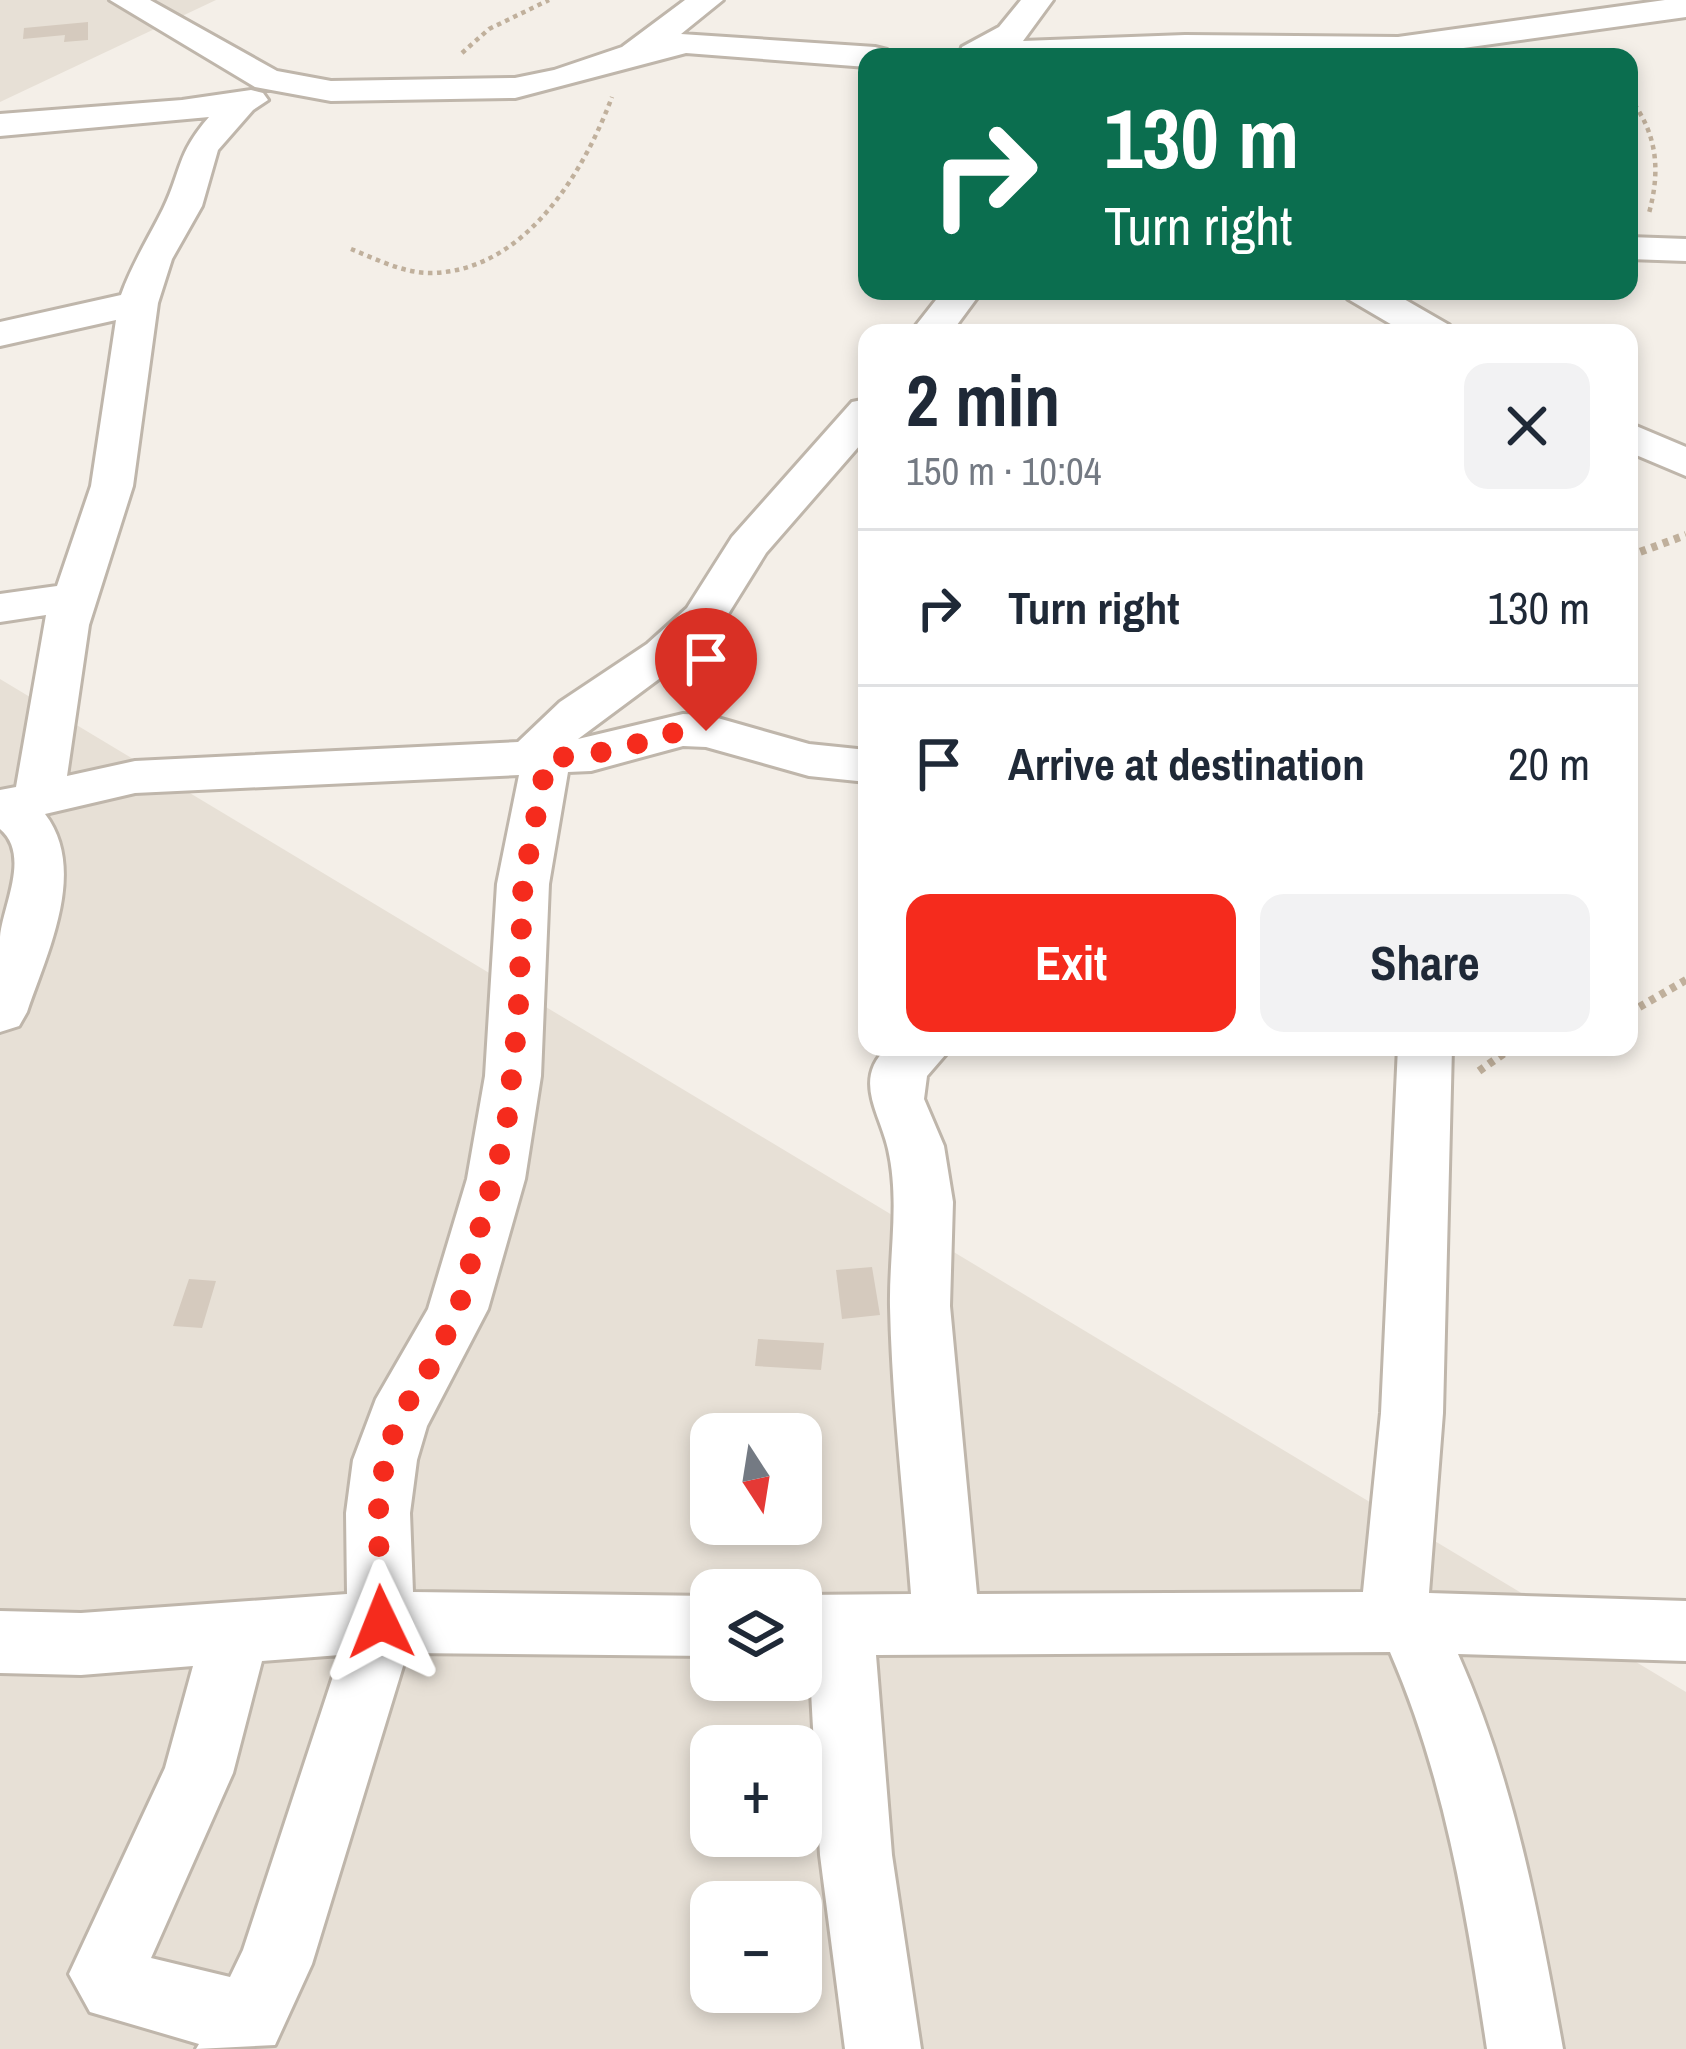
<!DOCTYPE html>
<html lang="en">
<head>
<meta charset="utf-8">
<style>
  :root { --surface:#fff; --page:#f2f2f3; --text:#1f2937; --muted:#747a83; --line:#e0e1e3; --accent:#f52b1d }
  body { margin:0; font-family:"Archivo Narrow",sans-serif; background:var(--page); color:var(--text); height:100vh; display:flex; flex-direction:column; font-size:45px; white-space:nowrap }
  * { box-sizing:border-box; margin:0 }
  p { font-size:39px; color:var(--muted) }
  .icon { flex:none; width:66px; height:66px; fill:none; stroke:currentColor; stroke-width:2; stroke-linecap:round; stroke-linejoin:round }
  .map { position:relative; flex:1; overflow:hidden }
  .panel { position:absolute; left:858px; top:324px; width:780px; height:732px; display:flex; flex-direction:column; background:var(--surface); border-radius:24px; box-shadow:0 6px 18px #0003 }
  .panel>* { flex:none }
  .banner { position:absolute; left:858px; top:48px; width:780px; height:252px; border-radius:24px; box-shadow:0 6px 18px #0003; background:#0b6e4f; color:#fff; overflow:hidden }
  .needle { width:78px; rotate:168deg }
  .tools { position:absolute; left:690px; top:1413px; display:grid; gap:24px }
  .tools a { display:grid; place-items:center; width:132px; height:132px; border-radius:24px; background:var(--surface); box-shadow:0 6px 18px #0003; font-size:60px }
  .pin { position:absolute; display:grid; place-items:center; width:102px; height:102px; color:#fff; margin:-123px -51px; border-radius:50% 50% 50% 0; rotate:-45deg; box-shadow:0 0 12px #0007 }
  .pin .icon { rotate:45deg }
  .me { position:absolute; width:132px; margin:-66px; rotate:358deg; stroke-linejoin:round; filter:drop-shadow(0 0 9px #0008) }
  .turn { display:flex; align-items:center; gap:42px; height:252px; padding:0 48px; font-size:54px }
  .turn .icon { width:156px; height:156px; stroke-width:2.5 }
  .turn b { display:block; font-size:84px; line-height:102px }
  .round { display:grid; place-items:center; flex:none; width:126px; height:126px; border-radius:24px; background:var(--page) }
  .summary { display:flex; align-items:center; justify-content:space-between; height:204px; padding:0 48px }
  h1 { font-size:72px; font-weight:700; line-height:90px }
  .cta { display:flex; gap:24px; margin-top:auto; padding:24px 48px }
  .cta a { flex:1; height:138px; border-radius:24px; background:var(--accent); color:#fff; font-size:48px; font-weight:700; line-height:138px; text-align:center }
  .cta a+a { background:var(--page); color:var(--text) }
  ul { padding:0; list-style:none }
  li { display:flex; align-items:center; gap:36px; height:156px; padding:0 48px; border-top:3px solid var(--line) }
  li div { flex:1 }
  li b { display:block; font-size:45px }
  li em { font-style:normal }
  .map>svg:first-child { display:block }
  .residential { fill:#e7e0d6; fill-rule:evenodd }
  .building { fill:#d5cabe }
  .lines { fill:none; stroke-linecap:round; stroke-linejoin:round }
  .street-casing { stroke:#bfb6ab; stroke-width:6 }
  .path-far1 { stroke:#c0b09c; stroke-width:4.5; stroke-dasharray:4.5 4.5; stroke-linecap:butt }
  .path { stroke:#c0b09c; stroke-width:8; stroke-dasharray:6 6; stroke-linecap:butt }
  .street { fill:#fff; fill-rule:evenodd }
  .route { stroke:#f52b1d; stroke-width:21; stroke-dasharray:0 37.8 }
</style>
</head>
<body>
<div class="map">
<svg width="1686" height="2049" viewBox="0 0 1686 2049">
  <rect width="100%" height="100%" fill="#f4efe8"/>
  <!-- residential -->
  <path class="residential" d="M0 0H216L0 102Z
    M0 679 1686 1692V2049H0ZM711 1434H801V1524H711ZM711 1590H801V1680H711ZM711 1746H801V1836H711ZM711 1902H801V1992H711Z"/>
  <!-- building -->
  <path class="building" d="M88 22V40L64 42 65 35 23 39 24 28Z
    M872 1267 880 1315 842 1319 836 1270Z
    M189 1279 216 1281 202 1328 173 1326Z
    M758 1339 824 1343 821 1370 755 1366Z"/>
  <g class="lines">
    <!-- street casing -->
    <g class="street-casing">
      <path id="street" d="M110 0H150L277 71 331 81 515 78 554 70 622 47 685 0H723L681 34 875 47 887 50 892 57H867V67L686 53 515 98 331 101 255 87Z
        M1021 0H1053L1023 41 1185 35 1398 37 1665 0H1686V17L1399 57H959L962 47 999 27Z
        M251 90 263 93 268 100 253 110 218 150 202 206 172 259 158 303 133 486 89 625 67 776 135 761 518 742 560 702 647 644 687 608 732 537 852 402 867 399V437L766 553 720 627 679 664 578 739 683 714 707 715 809 744 867 750V782L809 776 706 747 683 746 591 771 568 772 549 884 541 1076 525 1179 488 1309 427 1426 417 1460 410 1513 413 1592 711 1596V1656L407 1653 312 1964 275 2045 196 2049 199 2044 90 2012 69 1974 165 1768 193 1666 81 1675 0 1673V1611L81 1613 347 1594 346 1513 353 1460 376 1399 428 1309 467 1179 485 1076 497 884 519 775 135 793 45 814C88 870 47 953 27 1012L19 1026 0 1032C0 1001 0 968 0 937 3 905 31 855 0 829V790L16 787 46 615 0 622V594L57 586 91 486 116 320 0 346V322L121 295C132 264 148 239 163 209 182 170 176 155 209 117L0 136V114L182 100ZM340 1655 243 1950 230 1977 151 1958 233 1773 262 1661Z
        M1629 237 1686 239V261L1629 259Z
        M943 291H982L951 333H910Z
        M1343 291H1390L1449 325 1455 333H1406L1348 299Z
        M1629 423 1686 447V476L1629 452Z
        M888 1047H952L927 1076 924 1099 944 1146 953 1202 950 1306 977 1594 1363 1592 1381 1413 1398 1047H1452L1443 1413 1429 1593 1686 1601V1661L1458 1654C1514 1780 1539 1915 1563 2049H1487C1467 1915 1445 1778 1390 1652L876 1655 892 1855 921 2049H845L820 1855 809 1655H801V1595L911 1594C904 1499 892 1402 890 1307 889 1254 900 1202 888 1149 880 1113 852 1079 888 1047Z"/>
    </g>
    <!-- path-far1 -->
    <path class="path-far1" d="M462 53 489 29 549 0
      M1629 97C1657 133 1661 169 1649 213
      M351 249C376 259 403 273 430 273 524 272 583 174 612 97"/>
    <!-- path -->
    <path class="path" d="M1629 556 1686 535
      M1629 1013 1686 980
      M1479 1071 1513 1047"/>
    <!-- street -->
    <use href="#street" class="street"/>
  </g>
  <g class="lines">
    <!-- route -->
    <path class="route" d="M381 1622 378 1513 385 1460 398 1418 431 1366 458 1310 506 1130 518 1017 523 884 547 759 627 749 656 734 706 731"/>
  </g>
</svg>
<div class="tools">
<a><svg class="needle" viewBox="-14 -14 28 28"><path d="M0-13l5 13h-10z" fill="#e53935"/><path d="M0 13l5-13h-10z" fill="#747a83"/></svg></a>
<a><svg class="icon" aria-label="layers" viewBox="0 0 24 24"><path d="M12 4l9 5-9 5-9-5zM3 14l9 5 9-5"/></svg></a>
<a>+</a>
<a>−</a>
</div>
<div class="pin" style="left:706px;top:731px;background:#d93025"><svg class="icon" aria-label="arrive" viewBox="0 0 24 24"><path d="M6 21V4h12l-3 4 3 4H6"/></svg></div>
<svg class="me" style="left:381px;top:1622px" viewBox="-20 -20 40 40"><path d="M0-17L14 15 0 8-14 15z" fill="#f52b1d" stroke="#fff" stroke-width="4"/></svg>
<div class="banner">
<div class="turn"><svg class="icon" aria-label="right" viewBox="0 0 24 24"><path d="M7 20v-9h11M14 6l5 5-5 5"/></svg><div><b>130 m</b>Turn right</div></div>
</div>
<section class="panel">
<div class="summary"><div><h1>2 min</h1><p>150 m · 10:04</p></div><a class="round"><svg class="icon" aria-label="close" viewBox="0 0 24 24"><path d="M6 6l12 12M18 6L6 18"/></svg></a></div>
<ul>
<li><svg class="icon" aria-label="right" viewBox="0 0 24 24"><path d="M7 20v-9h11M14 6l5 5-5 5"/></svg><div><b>Turn right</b></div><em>130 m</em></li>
<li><svg class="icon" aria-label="arrive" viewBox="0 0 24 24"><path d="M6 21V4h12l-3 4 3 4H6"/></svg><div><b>Arrive at destination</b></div><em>20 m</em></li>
</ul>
<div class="cta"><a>Exit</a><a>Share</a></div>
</section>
</div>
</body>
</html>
